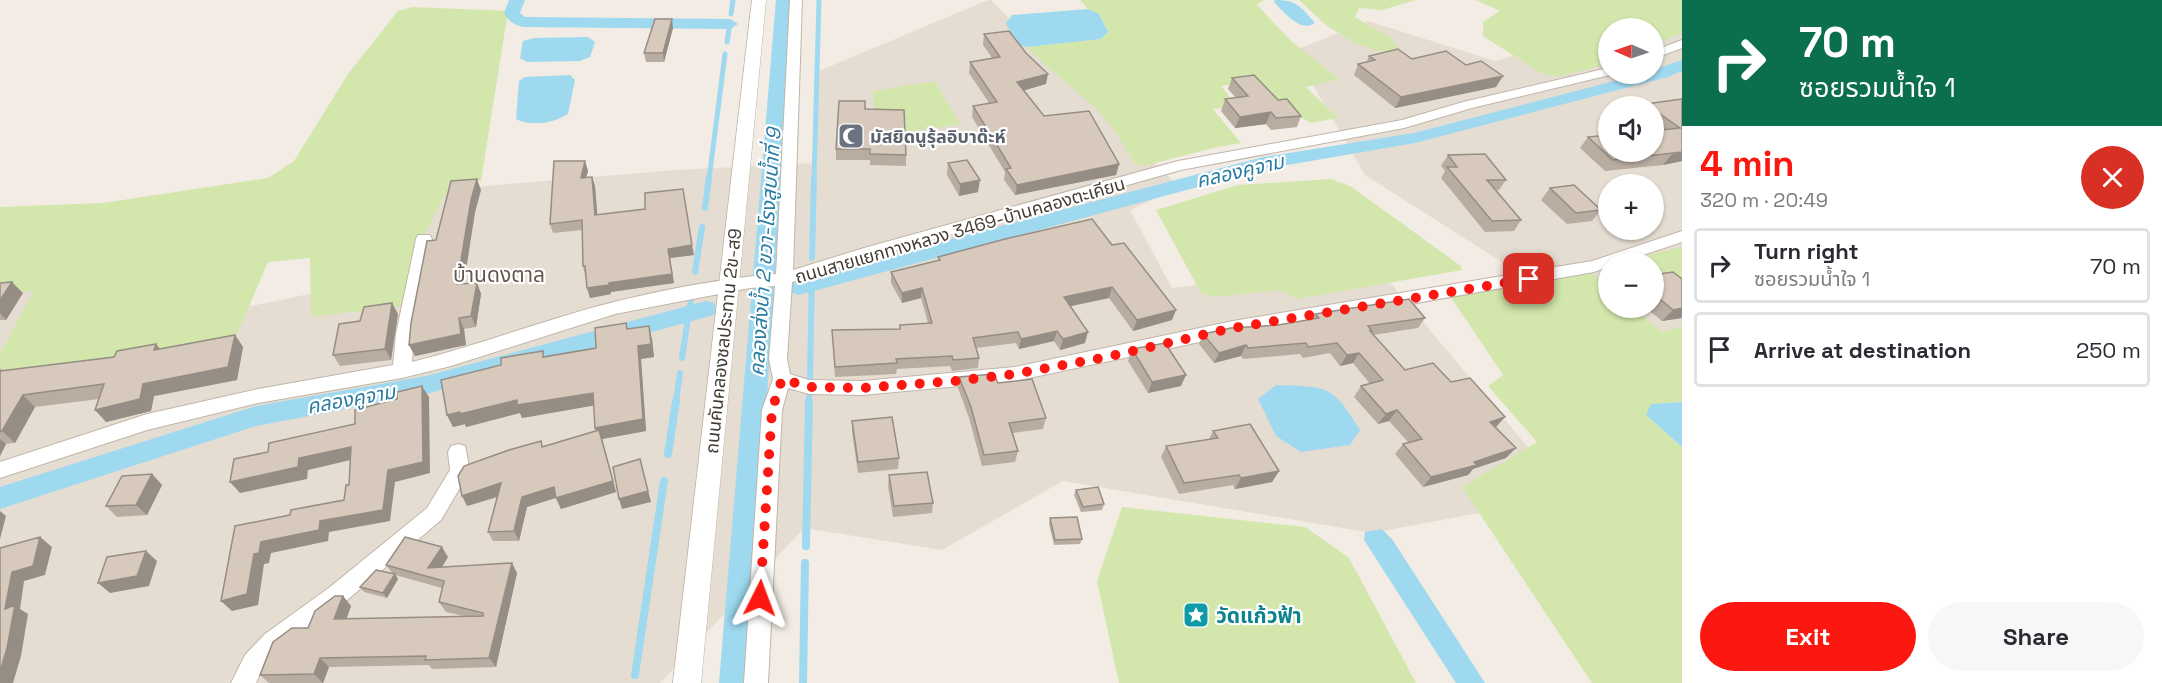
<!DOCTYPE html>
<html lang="en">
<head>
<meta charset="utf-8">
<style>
  :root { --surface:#fff; --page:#f7f7f7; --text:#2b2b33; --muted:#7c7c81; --line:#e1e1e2; --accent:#fc1811 }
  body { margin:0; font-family:"Space Grotesk","Noto Sans Thai",sans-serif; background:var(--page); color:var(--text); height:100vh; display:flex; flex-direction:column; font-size:22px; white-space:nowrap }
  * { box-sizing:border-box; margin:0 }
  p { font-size:20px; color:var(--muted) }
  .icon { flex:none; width:33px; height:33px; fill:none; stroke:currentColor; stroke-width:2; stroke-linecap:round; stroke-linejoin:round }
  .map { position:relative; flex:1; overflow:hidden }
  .sheet { display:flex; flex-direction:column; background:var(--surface); width:480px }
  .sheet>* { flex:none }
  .guide { background:#0b6e4f; color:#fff; overflow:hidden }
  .needle { width:39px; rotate:272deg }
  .buttons { position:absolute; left:1598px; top:18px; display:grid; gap:12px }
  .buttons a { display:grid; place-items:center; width:66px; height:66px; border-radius:50%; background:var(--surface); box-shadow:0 2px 4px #0004; font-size:30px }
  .pin { position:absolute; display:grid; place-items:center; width:51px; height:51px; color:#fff; margin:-26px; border-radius:12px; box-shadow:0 3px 9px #0006 }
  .me { position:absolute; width:66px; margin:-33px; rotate:3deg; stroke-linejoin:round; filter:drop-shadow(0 0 4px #0008) }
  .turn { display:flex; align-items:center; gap:21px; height:126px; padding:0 18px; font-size:27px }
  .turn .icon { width:78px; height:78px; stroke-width:2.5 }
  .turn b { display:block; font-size:42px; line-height:51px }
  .round { display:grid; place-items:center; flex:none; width:63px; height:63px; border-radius:32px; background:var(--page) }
  .head { display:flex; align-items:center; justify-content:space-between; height:102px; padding:0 18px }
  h1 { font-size:36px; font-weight:700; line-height:45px; color:var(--accent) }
  .cta { display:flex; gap:12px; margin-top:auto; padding:12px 18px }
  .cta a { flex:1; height:69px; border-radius:36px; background:var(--accent); color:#fff; font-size:24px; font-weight:700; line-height:69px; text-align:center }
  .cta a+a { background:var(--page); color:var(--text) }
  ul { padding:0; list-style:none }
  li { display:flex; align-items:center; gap:18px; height:75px; margin:0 12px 9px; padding:0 6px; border:3px solid var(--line); border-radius:6px }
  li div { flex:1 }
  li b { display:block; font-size:22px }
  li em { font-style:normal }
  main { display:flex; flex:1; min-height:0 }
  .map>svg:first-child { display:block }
  .residential { fill:#e6ddd2; fill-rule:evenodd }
  .green { fill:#d3e7ac }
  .water { fill:#9ed9f0 }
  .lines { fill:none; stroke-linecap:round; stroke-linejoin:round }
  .stream-far2 { stroke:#9ed9f0; stroke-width:5 }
  .stream-far1 { stroke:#9ed9f0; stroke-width:6 }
  .stream { stroke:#9ed9f0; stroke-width:8 }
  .canal { fill:#9ed9f0; fill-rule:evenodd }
  .minor-casing { stroke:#c0b5a9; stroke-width:2 }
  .tertiary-casing { stroke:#c0b5a9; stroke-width:1 }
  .minor { fill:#fff; fill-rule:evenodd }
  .tertiary { fill:#fff; fill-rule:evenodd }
  .wall { fill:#b9ada2 }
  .shaded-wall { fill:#968d84 }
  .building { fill:#d7c9bc; stroke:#968d84; stroke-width:1.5 }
  .route { stroke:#fc1811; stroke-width:10; stroke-dasharray:0 18 }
  .labels { text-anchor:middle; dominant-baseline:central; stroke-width:4.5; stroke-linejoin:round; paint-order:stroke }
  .worship-label { font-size:18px; font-weight:bold; fill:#5b616d; stroke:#fff; text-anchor:start }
  .street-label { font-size:18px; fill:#443c34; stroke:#fff }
  .water-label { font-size:20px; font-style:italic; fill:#2a7ca0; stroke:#fff }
  .quarter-label { font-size:21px; fill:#67584b; stroke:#fff }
  .near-culture-label { font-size:21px; font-weight:bold; fill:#0d838f; stroke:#fff; text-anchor:start }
</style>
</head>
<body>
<main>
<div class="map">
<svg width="1682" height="683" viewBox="0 0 1682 683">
  <rect width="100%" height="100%" fill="#f2ece4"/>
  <!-- residential -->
  <path class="residential" d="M988 0H991L1179 187 1130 210 1172 288 1373 262 1569 496 1372 533 1063 481 942 550 804 528 660 683H0V271L51 267 6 357 328 290 414 192 676 170 816 163 819 71Z
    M1682 9V333L1634 346 1365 175 1293 51 1368 21 1495 61 1608 30V74H1653V28ZM1608 106H1653V152H1608ZM1608 184H1653V230H1608ZM1608 262H1653V308H1608Z"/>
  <!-- green -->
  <path class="green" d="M1080 0H1264L1257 5 1289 39 1339 79 1306 87 1338 118 1311 123 1274 104 1251 82 1221 86 1237 106 1213 109 1241 143 1213 148 1144 166 1134 163C1128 153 1122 141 1115 131 1091 98 1055 77 1027 47L1101 39 1108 32 1099 14 1088 9Z
    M1299 0H1416L1382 10 1359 8 1355 17 1391 38 1400 50 1386 54 1355 43 1327 26Z
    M1476 0H1682V33L1653 45V28H1608V64L1557 77 1541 73 1483 36V22L1500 11Z
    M412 7 508 11 481 181 451 184 416 250 402 306 311 317 310 258 268 262 234 341 111 360 0 371V353L34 291 0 293V207L103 203 268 178 294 161 348 74 398 11Z
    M935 81 960 124 903 133 874 110 873 91Z
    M1331 179 1350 186 1461 266 1462 270 1297 299 1281 290 1213 297 1201 293 1156 210 1238 185Z
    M1682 247V294L1653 269V262H1646L1639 257Z
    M1587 269 1608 286V308H1633L1662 332 1682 326V402L1652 404 1646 415 1682 447V683H1592L1462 487 1537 442 1488 386 1503 375 1452 299 1456 289Z
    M1122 507 1305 527 1349 558 1416 683H1119L1097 581Z"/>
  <!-- water -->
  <path class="water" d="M1275 0C1297 0 1301 7 1315 23 1300 33 1284 12 1274 2Z
    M1088 9 1099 14 1108 32 1101 39 1027 47 1016 44 1006 23 1012 15Z
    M588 37 595 42 590 57 580 61 527 62 520 58 523 41 534 38Z
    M570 75 575 80 568 114C554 123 531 127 516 119L519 81 525 77Z
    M1276 385C1328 387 1332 384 1360 430L1350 445 1301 452 1276 436 1258 399Z
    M1682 402V447L1646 415 1651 404Z
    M1382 529 1392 539 1485 683H1456L1364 540 1365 532Z"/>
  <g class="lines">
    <!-- stream-far2 -->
    <path class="stream-far2" d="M731 14 733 0
      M727 42 730 23
      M709 179 725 54
      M814 179 819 0"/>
    <!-- stream-far1 -->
    <path class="stream-far1" d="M705 208 709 177
      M812 258 814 177
      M695 272 702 227
      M682 358 691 299
      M810 378 812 273
      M676 402 680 373
      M809 402V393"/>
    <!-- stream -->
    <path class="stream" d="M668 454 676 401
      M806 546 809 401
      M635 675 664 481
      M803 683 805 563"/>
    <!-- canal -->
    <path class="canal" d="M509 0H525L520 13 525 17 730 19 738 24 730 29 523 27C513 24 509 22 504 13Z
      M776 0H792L749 683H719Z
      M1682 60V71L1668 77 1415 143 1264 169 799 295 791 292 788 287 791 282 799 279 1263 157 1414 133 1641 74H1653V70Z
      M706 301 714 303 717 309 714 315 426 394 256 426 0 509V487L256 406 426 376Z"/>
    <!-- minor casing -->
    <g class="minor-casing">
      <path id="minor" d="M790 0H802L793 270 864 248 1178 161 1402 120 1463 102 1608 68V74H1614L1472 108 1404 128 1181 170 875 256 792 282 787 359 790 374 809 380 862 381 1015 367 1233 321 1592 261 1682 231V242L1622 262H1608V267L1594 272 1233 335 1015 381 862 395 809 394 788 388 782 410 768 683H744L762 410 773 379 769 359 775 286 750 288 615 314 451 366 402 378 258 403 147 430 0 478V462L147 414 258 389 393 365 396 334 416 239 418 235H430L432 239 414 334 412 362C480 345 546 319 614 302 663 290 725 278 776 274Z
        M1682 40V48L1653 59V51Z
        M458 444 465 446 470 471 441 520 346 601 281 650 261 671 256 683H231L245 655 265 634 330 587 427 508 450 470 448 452 451 446Z"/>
    </g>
    <!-- tertiary casing -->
    <g class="tertiary-casing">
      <path id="tertiary" d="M752 0H766L701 683H673Z"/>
    </g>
    <!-- minor -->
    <use href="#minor" class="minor"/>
    <!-- tertiary -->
    <use href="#tertiary" class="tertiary"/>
  </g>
  <!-- wall -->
  <path class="wall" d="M673 28 664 62H646L644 53Z
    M984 34 1046 84 1024 90 1044 116 1119 164 1116 175 1015 195 1004 180 1005 172 972 117 973 106 989 103 969 73 970 62 992 58 983 45Z
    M1369 56 1412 59 1466 65 1496 87 1395 108 1354 75 1358 64 1366 63Z
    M1232 78 1278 100 1301 116 1297 127 1271 130 1266 124 1235 128 1221 111 1225 99 1236 98 1228 89Z
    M1682 99V161L1663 165 1605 171 1580 148 1588 137 1659 130 1653 126V106H1645L1646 104Z
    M865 109 906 155V166L870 165V160H836V149Z
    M1448 155 1506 180 1499 190H1496L1521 220 1514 231 1485 232 1441 178 1445 171 1441 166Z
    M585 161 588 171 586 177H592L595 186 597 214 694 255 670 258 674 283 611 292V294L590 298 583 266 582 230 553 233 550 224Z
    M948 163 978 192 959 196 947 175Z
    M1550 188 1601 210 1592 221 1567 224 1541 200Z
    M481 190 475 212 464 284 477 283 481 294 476 327 464 329 466 345 415 356 409 345 436 240Z
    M1112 245 1172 320 1133 331 1109 298 1070 306 1085 343 1060 350 1054 341 1019 349 1016 343 976 348 979 358 978 368 952 371 950 366 897 369 896 374 835 377 832 330 899 329 900 325 928 323 921 298 902 303 891 283V272L938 261V257Z
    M1653 275 1682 318 1662 321 1646 308H1653Z
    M0 283 23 293 6 320H0Z
    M392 303 398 314 391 360 340 366 333 355Z
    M1315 314 1425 318 1418 328 1373 335 1405 370 1495 427 1506 458 1473 469 1468 475 1423 487 1395 454 1403 444 1408 442 1389 421 1378 424 1354 397 1361 386 1370 384 1353 363 1340 366 1330 353 1303 358 1300 354 1243 359 1241 356 1214 363 1199 344 1203 334 1278 325 1313 319Z
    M626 323 628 329 652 339 654 357 641 359 646 431 602 439 616 492 561 509 556 498 527 507 519 541H493L488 532 498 497 467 506 541 441 543 447 596 431 594 405 522 418 520 413 466 427 465 424 453 427 447 415 545 356 596 348Z
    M235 335 243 347 237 380 154 396 151 411 106 422 99 399 35 407 15 443 6 444 0 456V368L3 371 114 357Z
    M1132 349 1181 386 1148 393 1128 361Z
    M959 377 998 383 1046 418 1043 429 1013 433 1018 451 1015 462 982 466 969 418 958 388Z
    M852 421 899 458 898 469 858 473 852 432Z
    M1213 431 1279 471 1272 482 1235 489 1233 485 1179 494 1161 457 1166 446 1209 439Z
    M152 474 162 485 147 515 117 517 106 506Z
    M889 475 933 503 932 513 893 517 888 486Z
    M1076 490 1104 504 1102 510 1081 512 1074 495Z
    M1050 518 1082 539 1080 544 1054 545 1049 524Z
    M448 557 442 567 517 573 496 667 432 669 429 665 329 667 323 683H269L260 675 308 628 343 596 351 606 346 619 464 616 446 612 439 602 442 588 395 575 398 579 387 598 364 592 360 587 393 574 386 565Z"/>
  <!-- shaded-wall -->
  <path class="shaded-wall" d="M672 19 673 28 664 62 663 53Z
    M1048 74 1046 84 1015 93 1017 82Z
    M1503 76 1496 87 1395 108 1401 97Z
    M1271 112 1266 124 1235 128 1240 117Z
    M1682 152V161L1663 165 1672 154Z
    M585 161 588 171 584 187 581 178Z
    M1119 164 1116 175 1015 195 1017 185Z
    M592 177 595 186 598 224 595 215Z
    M477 179 481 190 475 212 462 295 457 284 471 200Z
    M980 180 978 192 959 196 960 184Z
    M692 245 694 255 670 258 674 283 611 292V294L590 298 587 288 609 283 668 249Z
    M12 282 23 293 6 320 0 313V300Z
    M477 283 481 294 476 327 471 316Z
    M1112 287 1109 298 1062 308 1064 297Z
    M922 288 921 298 902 303V293Z
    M392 303 398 314 391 360 385 349Z
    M1682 308V318L1662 321 1673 310Z
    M1176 310 1172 320 1133 331 1137 320Z
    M459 318 464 329 466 345 415 356 409 345Z
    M649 326 652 339 654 357 641 359 646 431 602 439 616 492 561 509 556 498 599 440 595 428Z
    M1057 331 1054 341 1019 349 1021 339Z
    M1088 332 1085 343 1060 350 1063 339Z
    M235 335 243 347 237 380 154 396 151 411 106 422 95 410Z
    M156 344 166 356 154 350Z
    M1246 345 1241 356 1214 363 1219 353Z
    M1359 353 1353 363 1340 366 1347 355Z
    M1186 375 1181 386 1148 393 1152 382Z
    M422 386 429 397 430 473 395 482 390 521 329 532 328 541 271 553 269 563 264 564 258 605 232 611 221 601 254 554 261 542 320 521 388 470Z
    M593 393 597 405 522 418 520 413 466 427 465 424 453 427 447 415 517 400Z
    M23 395 35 407 15 443 2 431Z
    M1397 410 1389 421 1378 424 1386 414Z
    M1505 417 1496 427 1481 432 1490 422Z
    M0 439 6 444 0 456Z
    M351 447 359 458 308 470 307 479 240 493 230 482 299 458Z
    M1516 448 1506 458 1473 469 1468 475 1423 487 1431 477Z
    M640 459 651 502 622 509 619 499Z
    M1279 471 1272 482 1235 489 1241 478Z
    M152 474 162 485 147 515 136 505Z
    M501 483 506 494 467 506 462 496Z
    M554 487 558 497 527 507 519 541 514 531 522 497Z
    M0 511 6 516 0 539Z
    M40 537 52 547 45 575 24 581 20 609 28 614 21 656 13 683H0V672L5 609 12 572Z
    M442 547 448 557 435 578 428 568Z
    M146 551 157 561 149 586 110 593 98 583Z
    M512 563 517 573 496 667 489 658Z
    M395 574 398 579 387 598 383 593Z
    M343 596 351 606 343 629 334 619Z
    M320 658 329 667 323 683 314 674Z"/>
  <!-- building -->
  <path class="building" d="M655 19H672L663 53H644Z
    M1009 31 1026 53 1048 74 1017 82 1044 116 1089 111 1119 164 1017 185 1006 169 1011 168 973 106 997 102 970 62 1000 57 984 34Z
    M1398 49 1412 59 1446 51 1466 65 1481 61 1503 76 1401 97 1358 64 1375 60 1369 56Z
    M1254 75 1278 100 1287 99 1301 116 1276 118 1271 112 1240 117 1225 99 1248 96 1232 78Z
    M1682 99V152L1613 160 1588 137 1608 135V152H1653V131L1680 128 1653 109V106H1649L1646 104Z
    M839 101H865V109L904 110 906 155 870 154V149H836Z
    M1485 154 1506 180H1487L1521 220 1492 221 1447 167H1457L1448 155Z
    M967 160 980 180 960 184 948 163Z
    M554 161H585L581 178 592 177 595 215 645 209V193L683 189 692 245 668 249 672 274 609 283V285L587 288 585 266H583L582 220 550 224Z
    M477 179 471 200 457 284 477 283 471 316 459 318 461 334 409 345 411 323 427 241 436 240 451 181Z
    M1574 185 1601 210 1576 213 1550 188Z
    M1092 219 1112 245 1124 243 1176 310 1137 320 1112 287 1064 297 1088 332 1063 339 1057 331 1021 339 1018 332 973 338 979 358 953 360 952 356 896 359 897 363 835 367 832 330 900 329V325L932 323 922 288 902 293 891 272 940 260 938 257 1005 239Z
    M1673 272 1682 279V308L1673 310 1653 293V275Z
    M12 282 0 300V283Z
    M1409 299 1425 318 1368 326 1372 331H1370L1405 370 1433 363 1451 382 1470 378 1505 417 1490 422 1516 448 1474 462 1477 465 1431 477 1403 444 1422 439 1397 410 1386 414 1361 386 1383 380 1359 353 1347 355 1337 343 1308 347 1306 343 1248 348 1246 345 1219 353 1203 334 1231 328 1278 325 1319 318 1315 314Z
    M392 303 385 349 333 355 339 324 360 321 364 307Z
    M626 323 627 329 649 326 651 344 638 346 643 419 595 428 593 393 517 405V400L460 414V412L447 415 441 380 501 365V358L543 351V357L596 348 595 328Z
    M235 335 228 367 143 384 140 399 95 410 104 384 23 395 2 431 0 432V371L114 357 117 351 156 344 154 350Z
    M1165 343 1186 375 1152 382 1132 349Z
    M994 374 998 383 1032 379 1046 418 1009 423 1018 451 984 455 971 407 959 377Z
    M422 386 423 462 388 470 383 510 320 521 319 530 261 542 259 553 254 554 247 594 221 601 235 526 290 515 291 510 344 500 346 485H349L351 447 299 458 298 467 230 482 234 459 268 452 269 443 355 424V410L397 399V392Z
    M892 417 899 458 858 462 852 421Z
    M1250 424 1279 471 1241 478 1239 475 1184 483 1166 446 1218 438 1213 431Z
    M599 430 613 481 556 498 554 487 522 497 514 531 488 532 501 483 462 496 458 476 464 466 509 450 541 441 542 447Z
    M640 459 648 491 619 499 613 467Z
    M927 472 933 503 894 506 889 475Z
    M152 474 136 505 106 506 122 476Z
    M1098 487 1104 504 1083 507 1076 490Z
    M1077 517 1082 539 1055 540 1050 518Z
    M40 537 33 566 12 572 5 609 15 605 7 648 0 672V548Z
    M405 537 442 547 428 568 512 563 489 658 425 660 426 656 320 658 314 674 260 675 273 642 292 628H308L315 611 335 596H343L334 619 483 616V613L439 602 444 581 386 565Z
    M146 551 137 576 98 583 107 557Z
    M376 570 395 574 383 593 360 587Z"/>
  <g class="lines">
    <!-- route -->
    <path class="route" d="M760 598 772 410 782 379 809 387 862 388 955 381 1015 374 1107 357 1233 328 1529 279"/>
  </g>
  <!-- icons -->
  <defs>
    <g id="mosque-square" transform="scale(1.35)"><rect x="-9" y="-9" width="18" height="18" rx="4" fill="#6b7280" stroke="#fff"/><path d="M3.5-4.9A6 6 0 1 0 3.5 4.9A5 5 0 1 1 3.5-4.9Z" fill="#fff"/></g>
    <g id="sight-square" transform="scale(1.35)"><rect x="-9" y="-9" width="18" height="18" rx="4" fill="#0f9aa8" stroke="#fff"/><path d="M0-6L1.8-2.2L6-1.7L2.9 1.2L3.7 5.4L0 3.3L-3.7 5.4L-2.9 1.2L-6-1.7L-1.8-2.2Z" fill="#fff"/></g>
  </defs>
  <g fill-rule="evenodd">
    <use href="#mosque-square" x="851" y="136"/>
    <use href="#sight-square" x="1196" y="615"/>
  </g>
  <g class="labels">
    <!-- worship labels -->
    <g class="worship-label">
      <text x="870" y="136">มัสยิดนูรุ้ลอิบาด๊ะห์</text>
    </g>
    <!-- street labels -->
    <g class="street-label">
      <text transform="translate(960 230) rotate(-16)">ถนนสายแยกทางหลวง 3469-บ้านคลองตะเคียน</text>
      <text transform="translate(723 341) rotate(-84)">ถนนคันคลองชลประทาน 2ข-ส9</text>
    </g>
    <!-- water labels -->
    <g class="water-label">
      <text transform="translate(1240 171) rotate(-13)">คลองคูจาม</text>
      <text transform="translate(765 252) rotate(-86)">คลองส่งน้ำ 2 ขวา-โรงสูบน้ำที่ 9</text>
      <text transform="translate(351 399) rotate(-10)">คลองคูจาม</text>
    </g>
    <!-- quarter labels -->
    <g class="quarter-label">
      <text x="499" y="274">บ้านดงตาล</text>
    </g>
    <!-- near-culture labels -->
    <g class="near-culture-label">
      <text x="1216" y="615">วัดแก้วฟ้า</text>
    </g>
  </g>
</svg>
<div class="buttons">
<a><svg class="needle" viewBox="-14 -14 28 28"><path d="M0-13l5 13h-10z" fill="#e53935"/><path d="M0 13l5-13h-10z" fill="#7c7c81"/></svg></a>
<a><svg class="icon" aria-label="sound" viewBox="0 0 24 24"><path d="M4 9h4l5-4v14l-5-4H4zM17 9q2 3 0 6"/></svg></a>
<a>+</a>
<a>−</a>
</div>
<div class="pin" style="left:1529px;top:279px;background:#d93025"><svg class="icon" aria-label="arrive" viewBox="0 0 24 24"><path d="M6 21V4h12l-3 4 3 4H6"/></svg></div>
<svg class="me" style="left:760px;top:598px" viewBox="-20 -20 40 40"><path d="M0-17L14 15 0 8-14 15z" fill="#fc1811" stroke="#fff" stroke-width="4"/></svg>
</div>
<section class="sheet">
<div class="guide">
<div class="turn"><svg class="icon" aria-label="right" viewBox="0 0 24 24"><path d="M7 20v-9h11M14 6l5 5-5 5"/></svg><div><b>70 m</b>ซอยรวมน้ำใจ 1</div></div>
</div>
<div class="head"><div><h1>4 min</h1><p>320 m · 20:49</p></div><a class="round" style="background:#d93025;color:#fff"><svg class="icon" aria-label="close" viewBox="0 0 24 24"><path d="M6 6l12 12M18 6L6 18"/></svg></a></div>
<ul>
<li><svg class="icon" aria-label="right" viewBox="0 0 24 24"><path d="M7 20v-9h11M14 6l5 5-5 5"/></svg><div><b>Turn right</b><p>ซอยรวมน้ำใจ 1</p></div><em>70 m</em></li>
<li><svg class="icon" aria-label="arrive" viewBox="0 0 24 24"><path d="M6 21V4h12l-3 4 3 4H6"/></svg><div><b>Arrive at destination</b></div><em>250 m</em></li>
</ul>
<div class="cta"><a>Exit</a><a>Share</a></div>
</section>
</main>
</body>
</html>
